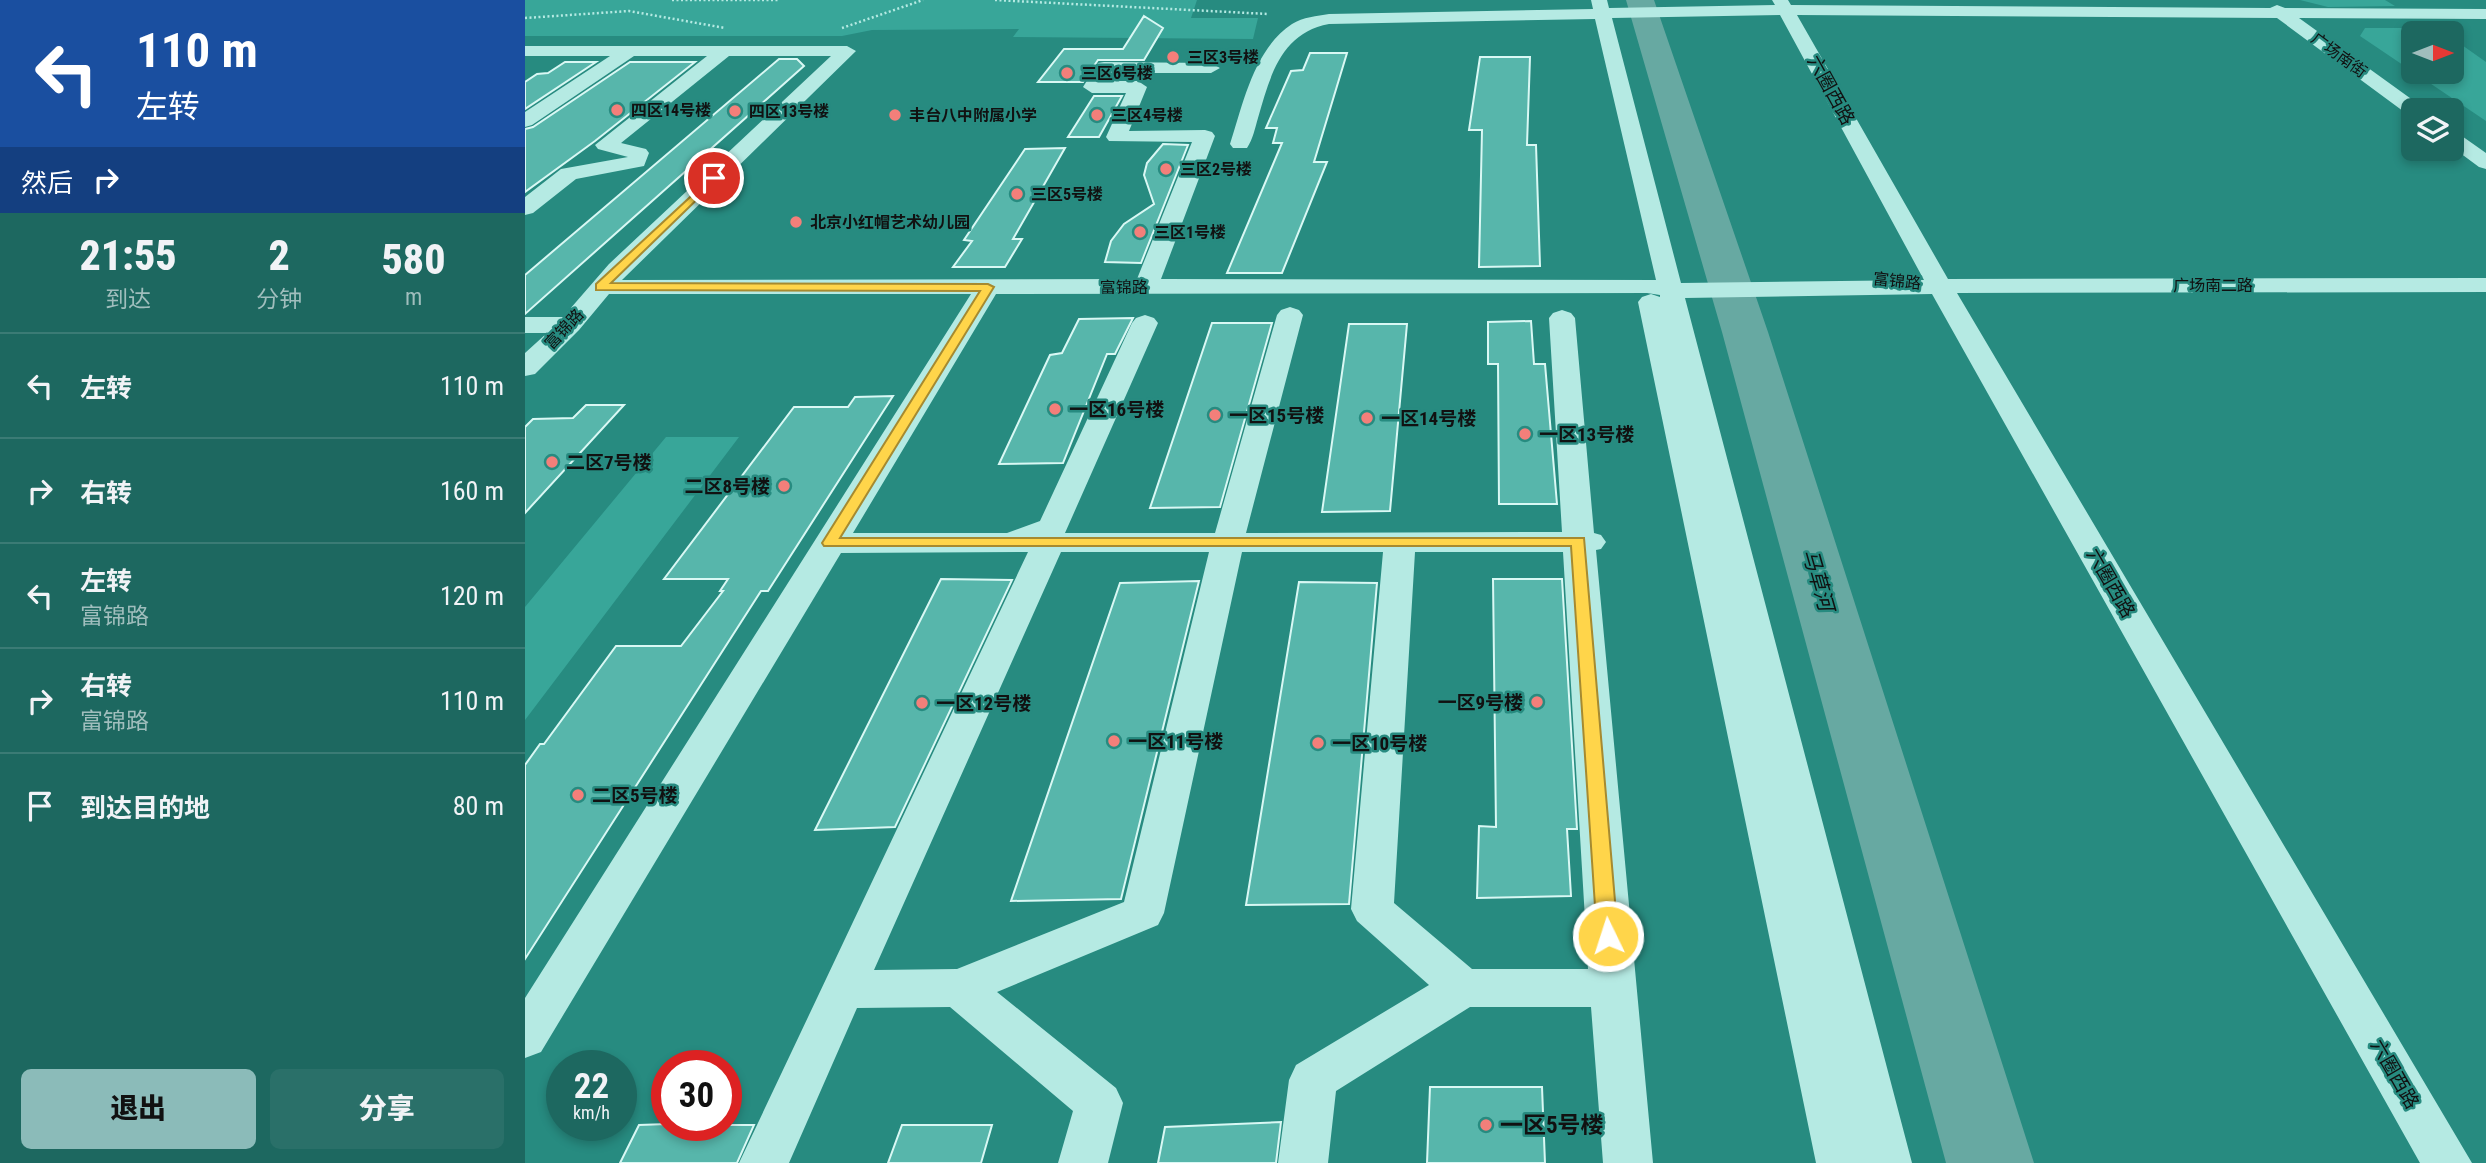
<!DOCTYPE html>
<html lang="zh">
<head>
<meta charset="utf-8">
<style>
  :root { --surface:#1d6860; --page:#2a7069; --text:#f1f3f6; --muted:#a0bebd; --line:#3b7b75; --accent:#8bbbb9 }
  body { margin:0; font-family:"Roboto Condensed","Noto Sans SC",sans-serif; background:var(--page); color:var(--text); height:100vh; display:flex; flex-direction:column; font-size:26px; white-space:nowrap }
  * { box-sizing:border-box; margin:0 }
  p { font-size:23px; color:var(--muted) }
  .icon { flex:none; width:38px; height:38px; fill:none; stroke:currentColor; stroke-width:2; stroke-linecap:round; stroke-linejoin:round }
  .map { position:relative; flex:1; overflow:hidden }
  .side { display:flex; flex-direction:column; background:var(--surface); width:525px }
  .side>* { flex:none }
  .hud { background:#1a4fa0; color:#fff; overflow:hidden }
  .needle { width:46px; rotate:90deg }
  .controls { position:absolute; left:1876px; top:21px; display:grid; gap:14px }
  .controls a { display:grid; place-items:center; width:63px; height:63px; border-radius:10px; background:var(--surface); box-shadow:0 4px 10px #0003; font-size:35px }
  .speed { position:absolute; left:21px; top:1050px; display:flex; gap:14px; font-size:35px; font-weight:700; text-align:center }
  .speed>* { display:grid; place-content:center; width:91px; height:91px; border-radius:50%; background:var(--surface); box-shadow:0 4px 10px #0003; line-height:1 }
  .speed small { font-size:18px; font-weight:400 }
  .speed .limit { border:10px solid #d22; background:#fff; color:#111 }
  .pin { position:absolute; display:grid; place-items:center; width:60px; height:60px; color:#fff; margin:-30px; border:4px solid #fff; border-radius:50%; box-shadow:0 2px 7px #0007 }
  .me { position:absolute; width:77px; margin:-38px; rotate:356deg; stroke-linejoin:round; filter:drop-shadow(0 0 5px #0008) }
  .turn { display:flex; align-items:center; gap:24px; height:147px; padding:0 21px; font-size:32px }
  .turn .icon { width:91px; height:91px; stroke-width:2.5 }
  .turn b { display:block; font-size:49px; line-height:60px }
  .then { display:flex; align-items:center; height:66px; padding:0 21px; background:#0003; gap:14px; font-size:26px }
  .eta { display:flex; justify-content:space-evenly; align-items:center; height:119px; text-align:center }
  .eta b { font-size:42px; font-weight:800; line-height:49px }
  .primary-button { display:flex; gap:14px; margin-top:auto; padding:14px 21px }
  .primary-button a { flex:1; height:80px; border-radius:10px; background:var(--accent); color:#111; font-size:28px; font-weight:800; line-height:80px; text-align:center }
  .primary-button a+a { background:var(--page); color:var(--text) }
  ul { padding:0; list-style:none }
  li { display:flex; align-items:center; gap:21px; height:105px; padding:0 21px; border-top:2px solid var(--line) }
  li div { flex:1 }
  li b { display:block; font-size:26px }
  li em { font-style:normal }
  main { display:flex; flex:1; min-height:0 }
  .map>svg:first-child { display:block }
  .green { fill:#38a699 }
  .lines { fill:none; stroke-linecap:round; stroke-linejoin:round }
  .river { fill:#67a9a2; fill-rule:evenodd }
  .building { fill:#57b6ab; stroke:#d9f8f4; stroke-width:2 }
  .path { stroke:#b5eae3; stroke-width:2.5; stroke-dasharray:2 2.5; stroke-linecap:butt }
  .minor { fill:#b5eae3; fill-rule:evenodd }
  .route { fill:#ffd54a; stroke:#a68a30; stroke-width:2 }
  .poi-dot { fill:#f37f7a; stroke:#278b80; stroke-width:2.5 }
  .labels { text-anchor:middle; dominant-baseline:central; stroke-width:5; stroke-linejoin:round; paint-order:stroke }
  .far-street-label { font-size:16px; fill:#111; stroke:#278b80 }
  .far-poi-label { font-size:16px; font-weight:bold; fill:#111; stroke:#278b80; text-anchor:start }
  .street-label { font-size:19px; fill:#111; stroke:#278b80 }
  .poi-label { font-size:19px; font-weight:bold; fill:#111; stroke:#278b80; text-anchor:start }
  .water-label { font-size:21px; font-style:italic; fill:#111; stroke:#278b80 }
  .near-poi-label { font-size:23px; font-weight:bold; fill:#111; stroke:#278b80; text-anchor:start }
</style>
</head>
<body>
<main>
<section class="side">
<div class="hud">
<div class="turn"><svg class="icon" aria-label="left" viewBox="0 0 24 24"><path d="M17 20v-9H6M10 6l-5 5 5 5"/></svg><div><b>110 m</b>左转</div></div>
<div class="then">然后<svg class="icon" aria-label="right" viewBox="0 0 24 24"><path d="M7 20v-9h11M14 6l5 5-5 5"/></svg></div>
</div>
<div class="eta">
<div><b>21:55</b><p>到达</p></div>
<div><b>2</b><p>分钟</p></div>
<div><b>580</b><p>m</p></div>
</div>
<ul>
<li><svg class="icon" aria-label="left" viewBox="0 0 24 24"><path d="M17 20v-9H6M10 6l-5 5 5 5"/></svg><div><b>左转</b></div><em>110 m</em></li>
<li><svg class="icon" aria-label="right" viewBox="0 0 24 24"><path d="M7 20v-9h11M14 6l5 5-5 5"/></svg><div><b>右转</b></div><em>160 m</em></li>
<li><svg class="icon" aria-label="left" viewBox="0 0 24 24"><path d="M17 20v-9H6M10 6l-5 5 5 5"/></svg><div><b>左转</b><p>富锦路</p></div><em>120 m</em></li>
<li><svg class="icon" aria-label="right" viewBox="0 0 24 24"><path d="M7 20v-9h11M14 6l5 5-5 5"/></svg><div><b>右转</b><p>富锦路</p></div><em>110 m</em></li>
<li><svg class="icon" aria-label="arrive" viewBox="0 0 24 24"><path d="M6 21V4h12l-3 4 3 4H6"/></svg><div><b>到达目的地</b></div><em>80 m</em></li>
</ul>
<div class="primary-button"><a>退出</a><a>分享</a></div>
</section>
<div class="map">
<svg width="1961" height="1163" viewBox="0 0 1961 1163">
  <rect width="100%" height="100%" fill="#278b80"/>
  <!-- green -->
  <path class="green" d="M0 0H672L666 18H733L728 39 488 37 494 29 347 30 317 36H0Z
    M1775 0H1860L1870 6 1803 7Z
    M1840 28H1913L1920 33H1888V72H1927V38L1961 62V121L1835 36Z
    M141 437H214L0 720V607Z"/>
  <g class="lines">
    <!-- river -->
    <path class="river" d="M1101 0H1129L1243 332 1509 1163H1421L1197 332Z"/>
  </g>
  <!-- building -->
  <path class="building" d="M619 16 638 28 619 60H573L558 82H513L539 49H598Z
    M785 53H822L789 162H802L757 273H702L757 143H748L752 128H741L766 71 778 70Z
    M955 57H1005L1002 145H1011L1015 266 954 267 957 130H944Z
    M254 59H272L279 66 0 314V275Z
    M40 62H71L0 109V82L12 74 23 73Z
    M105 62H170L70 141 0 192V129L8 127Z
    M569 96H597L574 137H543Z
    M638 144 663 145 616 263 580 262 586 241 599 224 629 204 619 175 622 163Z
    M540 148 488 239H497L480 267H428L447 241 439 240 500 149Z
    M608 318 590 354H582L538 463 474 464 525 355 537 353 554 319Z
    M1006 321 1009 364H1020L1032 504H974L973 364H963V322Z
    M687 323H747L695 507 625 508Z
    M824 324H882L865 511 797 512Z
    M368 396 243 591H236L0 959V765L15 744H19L91 646H156L198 591H195L203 579H139L269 407H323L330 397Z
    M61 405H99L0 513V427L8 419 48 418Z
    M416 579 487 580 370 827 290 830Z
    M968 579H1037L1052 829H1042L1046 896 952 898 954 826 971 827Z
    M674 581 596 899 486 901 595 583Z
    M774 582 852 583 824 904 721 905Z
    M905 1087H1017L1020 1163H902Z
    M756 1122 751 1163H633L640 1127Z
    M142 1124V1125H229L212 1163H95L114 1125Z
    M377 1125H467L456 1163H363Z"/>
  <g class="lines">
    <!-- path -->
    <path class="path" d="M147 0H253
      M470 0 743 14
      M0 18 104 11 200 28
      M317 28 398 0"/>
    <!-- minor -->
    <path class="minor" d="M1066 0H1082L1084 8 1250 5 1247 0H1263L1266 5 1745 8 1752 5 1760 8 1961 9V19L1774 18 1896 106 1899 110H1888V116L1882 114 1752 18 1272 15 1423 279 1961 278V292L1432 293 1947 1163H1895L1407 294 1160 298 1387 1163H1291L1113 302 1117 297 1126 294 1135 297V295L1122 293 471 294 328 533H482L515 521 607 323 611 318 620 315 629 318 633 323 540 533H690L752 315 756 310 765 307 774 310 778 315 721 533 1037 532 1024 318 1028 313 1037 310 1046 313 1050 318 1069 533 1076 535 1081 542 1076 549 1071 550 1128 1163H1078L1066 1007H945L811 1091 803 1163H753L764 1080 771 1065 904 985 832 921 826 909 858 552H717L639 913 633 925 472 992 591 1088 598 1103 583 1163H533L548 1111 425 1007 332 1008 264 1163H214L503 552 316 553 16 1052 0 1058V998L446 294H84L54 330 10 374 0 376V353L22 333H0V317H38L84 264 306 56H204L96 143 121 149 124 153 119 166 51 179 8 213 0 215V197L36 169 103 157 73 149 70 145 182 56H109L7 125 0 127V112L85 56H0V46H322L331 51 97 280 612 279 667 142 584 141 581 137 601 93H567L558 87 573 63 579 62 686 63 695 68 686 73H585L580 81H613L622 87 604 131 680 130 687 132 690 136 636 279 1131 280 1070 19 804 24C756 33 745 76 733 118 730 128 728 139 722 148H708L705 144C718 104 729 49 767 24 778 17 792 16 804 14L1068 9ZM1255 15 1399 280 1156 283 1087 18ZM536 552H684L599 902 432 969 349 970ZM890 552H1038L1063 969H947L869 903Z
      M1927 132 1934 134 1961 153V169L1954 167 1927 147Z"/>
  </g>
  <!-- route -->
  <path class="route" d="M189 175 192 176V180L86 283 463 284 469 287 315 538H1059L1093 936 1090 942 1083 944 1075 942 1072 936 1046 546H299L297 543 455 291 71 290V284Z"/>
  <!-- markers -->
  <g class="poi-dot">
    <circle cx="648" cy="57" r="7"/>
    <circle cx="542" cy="73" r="7"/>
    <circle cx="92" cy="110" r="7"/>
    <circle cx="210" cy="111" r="7"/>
    <circle cx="370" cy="115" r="7"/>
    <circle cx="572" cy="115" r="7"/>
    <circle cx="641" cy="169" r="7"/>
    <circle cx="492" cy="194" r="7"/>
    <circle cx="271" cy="222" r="7"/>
    <circle cx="615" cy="232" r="7"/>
    <circle cx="530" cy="409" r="7"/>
    <circle cx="690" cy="415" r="7"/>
    <circle cx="842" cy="418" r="7"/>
    <circle cx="1000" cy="434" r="7"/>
    <circle cx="27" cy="462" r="7"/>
    <circle cx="259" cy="486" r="7"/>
    <circle cx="1012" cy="702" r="7"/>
    <circle cx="397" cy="703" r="7"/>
    <circle cx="589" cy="741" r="7"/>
    <circle cx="793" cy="743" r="7"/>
    <circle cx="53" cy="795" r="7"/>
    <circle cx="961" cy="1125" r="7"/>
  </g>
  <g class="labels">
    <!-- far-street labels -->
    <g class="far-street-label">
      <text transform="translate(1814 55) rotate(36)">广场南街</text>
      <text transform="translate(1372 281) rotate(6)">富锦路</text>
      <text x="1688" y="285">广场南二路</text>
      <text x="599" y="287">富锦路</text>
      <text transform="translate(39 329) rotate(-47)">富锦路</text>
    </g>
    <!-- far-poi labels -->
    <g class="far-poi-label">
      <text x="662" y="57">三区3号楼</text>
      <text x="556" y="73">三区6号楼</text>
      <text x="106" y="110">四区14号楼</text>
      <text x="224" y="111">四区13号楼</text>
      <text x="384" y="115">丰台八中附属小学</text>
      <text x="586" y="115">三区4号楼</text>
      <text x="655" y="169">三区2号楼</text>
      <text x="506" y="194">三区5号楼</text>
      <text x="285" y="222">北京小红帽艺术幼儿园</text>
      <text x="629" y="232">三区1号楼</text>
    </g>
    <!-- street labels -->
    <g class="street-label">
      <text transform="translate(1306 90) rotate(61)">六圈西路</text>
      <text transform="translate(1586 583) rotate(60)">六圈西路</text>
      <text transform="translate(1870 1074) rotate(60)">六圈西路</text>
    </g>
    <!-- poi labels -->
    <g class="poi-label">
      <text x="544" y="409">一区16号楼</text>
      <text x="704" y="415">一区15号楼</text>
      <text x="856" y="418">一区14号楼</text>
      <text x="1014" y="434">一区13号楼</text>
      <text x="41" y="462">二区7号楼</text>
      <text x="245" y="486" text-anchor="end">二区8号楼</text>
      <text x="998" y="702" text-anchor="end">一区9号楼</text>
      <text x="411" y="703">一区12号楼</text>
      <text x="603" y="741">一区11号楼</text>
      <text x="807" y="743">一区10号楼</text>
      <text x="67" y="795">二区5号楼</text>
    </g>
    <!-- water labels -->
    <g class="water-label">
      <text transform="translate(1293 580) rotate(74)">马草河</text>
    </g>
    <!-- near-poi labels -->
    <g class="near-poi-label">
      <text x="975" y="1125">一区5号楼</text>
    </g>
  </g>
</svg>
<div class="controls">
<a><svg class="needle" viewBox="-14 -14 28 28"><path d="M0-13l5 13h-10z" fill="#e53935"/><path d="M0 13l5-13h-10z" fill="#a0bebd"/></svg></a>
<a><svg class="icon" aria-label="layers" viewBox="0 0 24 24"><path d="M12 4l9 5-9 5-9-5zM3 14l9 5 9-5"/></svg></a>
</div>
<div class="speed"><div>22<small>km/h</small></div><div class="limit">30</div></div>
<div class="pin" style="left:189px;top:178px;background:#d93025"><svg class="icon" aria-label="arrive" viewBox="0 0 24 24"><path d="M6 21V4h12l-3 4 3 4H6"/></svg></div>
<svg class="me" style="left:1083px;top:936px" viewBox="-20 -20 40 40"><circle r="17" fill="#ffd54a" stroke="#fff" stroke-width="3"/><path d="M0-11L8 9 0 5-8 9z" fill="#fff"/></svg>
</div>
</main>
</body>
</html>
